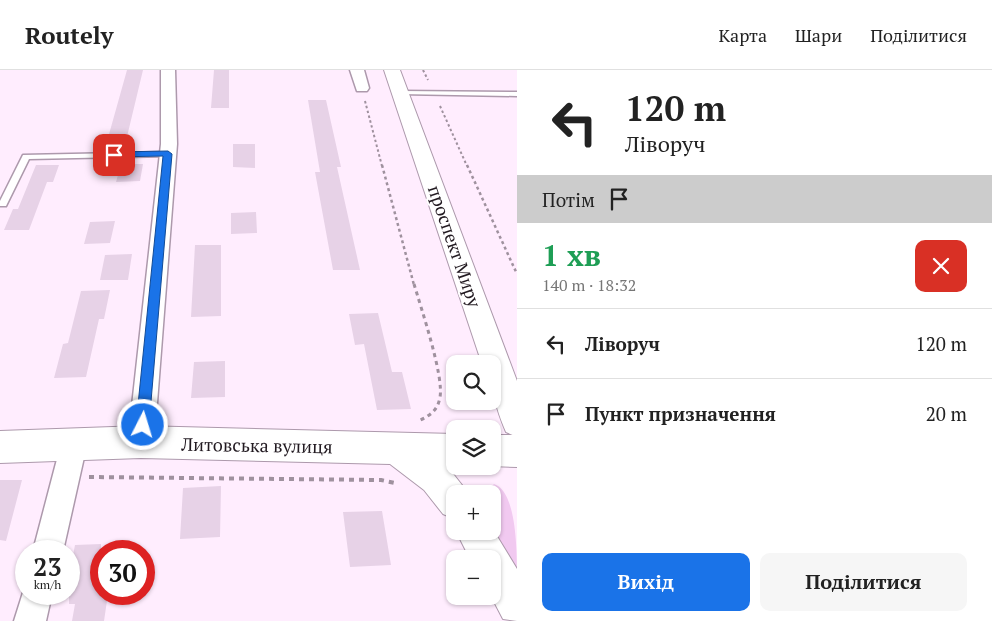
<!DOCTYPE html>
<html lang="uk">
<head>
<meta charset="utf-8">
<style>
  :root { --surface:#fff; --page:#f6f6f6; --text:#222; --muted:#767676; --line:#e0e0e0; --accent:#1a73e8 }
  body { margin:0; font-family:"PT Serif",serif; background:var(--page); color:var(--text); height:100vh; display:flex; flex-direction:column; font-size:19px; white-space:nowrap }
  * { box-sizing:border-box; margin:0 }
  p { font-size:16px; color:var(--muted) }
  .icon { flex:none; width:28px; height:28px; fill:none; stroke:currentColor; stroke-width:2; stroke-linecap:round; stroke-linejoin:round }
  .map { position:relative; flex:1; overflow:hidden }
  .drawer { display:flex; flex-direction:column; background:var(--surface); width:475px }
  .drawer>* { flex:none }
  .top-card { background:#fff; color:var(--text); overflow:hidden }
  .fabs { position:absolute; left:446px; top:285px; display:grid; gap:10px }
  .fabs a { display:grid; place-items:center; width:55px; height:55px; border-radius:10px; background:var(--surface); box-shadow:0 1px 4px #0004; font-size:25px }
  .speed { position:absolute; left:15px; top:470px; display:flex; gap:10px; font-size:25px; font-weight:700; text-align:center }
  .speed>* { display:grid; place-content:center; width:65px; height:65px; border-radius:50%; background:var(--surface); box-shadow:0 1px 4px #0004; line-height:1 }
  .speed small { font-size:12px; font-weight:400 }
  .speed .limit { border:8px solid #d22; background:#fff; color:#111 }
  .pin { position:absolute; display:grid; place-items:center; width:42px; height:42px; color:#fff; margin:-21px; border-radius:10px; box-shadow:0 2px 8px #0006 }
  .me { position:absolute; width:55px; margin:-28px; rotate:5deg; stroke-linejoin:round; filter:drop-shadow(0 0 4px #0008) }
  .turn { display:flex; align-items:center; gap:18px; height:105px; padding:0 25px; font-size:22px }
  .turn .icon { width:65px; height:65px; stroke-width:2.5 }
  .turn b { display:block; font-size:35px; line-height:42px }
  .then { display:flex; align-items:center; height:48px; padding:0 25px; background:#0003; gap:10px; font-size:19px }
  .round { display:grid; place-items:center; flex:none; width:52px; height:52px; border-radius:10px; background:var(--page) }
  .headline { display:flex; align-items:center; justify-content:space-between; height:85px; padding:0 25px }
  h1 { font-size:30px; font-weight:600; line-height:38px; color:#1e9e55 }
  .action { display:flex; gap:10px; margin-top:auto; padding:10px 25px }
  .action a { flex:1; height:58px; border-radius:10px; background:var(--accent); color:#fff; font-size:20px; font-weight:600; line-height:58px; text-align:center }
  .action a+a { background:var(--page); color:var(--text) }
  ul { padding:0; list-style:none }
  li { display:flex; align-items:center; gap:15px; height:70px; padding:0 25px; border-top:1px solid var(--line) }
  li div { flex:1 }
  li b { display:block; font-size:19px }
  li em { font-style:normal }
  header { display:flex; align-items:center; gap:30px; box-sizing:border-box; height:70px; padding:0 25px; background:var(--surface); border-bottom:1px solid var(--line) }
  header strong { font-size:24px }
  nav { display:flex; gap:28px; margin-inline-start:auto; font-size:18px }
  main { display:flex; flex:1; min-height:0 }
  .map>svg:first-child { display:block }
  .green { fill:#f1c9f0 }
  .building { fill:#e7d2e7 }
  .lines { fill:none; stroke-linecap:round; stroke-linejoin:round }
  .service-casing { stroke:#ad99ac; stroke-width:3 }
  .minor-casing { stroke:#ad99ac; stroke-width:3 }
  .tertiary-casing { stroke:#ad99ac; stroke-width:2 }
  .primary-casing { stroke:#ad99ac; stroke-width:2 }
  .path-far3 { stroke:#9f919e; stroke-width:2; stroke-dasharray:2.5 2.5; stroke-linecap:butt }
  .path-far2 { stroke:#9f919e; stroke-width:2.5; stroke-dasharray:3 3; stroke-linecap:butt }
  .path-far1 { stroke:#9f919e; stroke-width:3; stroke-dasharray:4 4; stroke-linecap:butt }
  .path { stroke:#9f919e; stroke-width:4; stroke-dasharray:5 5; stroke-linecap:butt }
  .service { fill:#fff; fill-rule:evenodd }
  .minor { fill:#fff; fill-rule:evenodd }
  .tertiary { fill:#fff; fill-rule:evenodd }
  .primary { fill:#fff; fill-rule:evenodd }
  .route { fill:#1a73e8; stroke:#114b97 }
  .labels { text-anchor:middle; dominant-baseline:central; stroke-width:4; stroke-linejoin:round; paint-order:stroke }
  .street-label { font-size:18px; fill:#221a21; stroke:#fff }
</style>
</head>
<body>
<header>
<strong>Routely</strong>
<nav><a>Карта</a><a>Шари</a><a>Поділитися</a></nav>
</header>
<main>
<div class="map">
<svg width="517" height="551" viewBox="0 0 517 551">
  <rect width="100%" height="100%" fill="#ffedfe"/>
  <!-- green -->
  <path class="green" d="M494 414C517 421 517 483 517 508L492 461V424H484Z"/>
  <!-- building -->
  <path class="building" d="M127 0H143L125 75H106Z
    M214 0H229V38H211Z
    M308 30H326L341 97H337L360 200H333L315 102H320Z
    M233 74H255V98L233 97Z
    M121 94H143L140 111 116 112Z
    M36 95H59L53 112H47L29 160H4L13 139H18Z
    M256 142 257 163 231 164V143Z
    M115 151 110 173 84 174 90 152Z
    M195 175H221V246L191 247Z
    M132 184 128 210H100L105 185Z
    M110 220 104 249H99L86 307 54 308 63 274 68 273 81 221Z
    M378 243 392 302H402L411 339 377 340 364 274 355 275 349 244Z
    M225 291V327L191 328 194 292Z
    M0 410H22L6 471 0 470Z
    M221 416 220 467 180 469 183 418Z
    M382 441 391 495 350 497 343 442Z
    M101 474V524H108L104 551H72L75 534H69V506L75 475Z"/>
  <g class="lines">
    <!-- service casing -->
    <g class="service-casing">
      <path id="service" d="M401 21 517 22V26L399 24 398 23Z
        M168 82 172 84 171 86 29 89 6 136H0V131L23 85Z"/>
    </g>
    <!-- minor casing -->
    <g class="minor-casing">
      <path id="minor" d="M161 0H175L177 74 154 372 150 381 141 385 132 381 128 372 161 74Z
        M350 0H364L369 18 367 21H357Z
        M74 361 83 365 87 374 63 481H33L61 374 65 365Z
        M26 513V524H52L46 551H14Z"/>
    </g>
    <!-- tertiary casing -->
    <g class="tertiary-casing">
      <path id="tertiary" d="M141 356 455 364V396H447L469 424H455V449L443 444 424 420 390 394 141 388 0 393V361Z
        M492 365H517V397L490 396H492Z
        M492 458 517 499V551L503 549 491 526 492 489H470L456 461H492Z"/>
    </g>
    <!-- primary casing -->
    <g class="primary-casing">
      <path id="primary" d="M384 0H400L517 311V367L506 362C495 336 492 322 492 294H482Z"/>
    </g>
    <!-- path-far3 -->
    <path class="path-far3" d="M423 0 428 10
      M365 31 382 96
      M440 36 467 96"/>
    <!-- path-far2 -->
    <path class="path-far2" d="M382 95 414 215
      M467 95 517 204"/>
    <!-- path-far1 -->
    <path class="path-far1" d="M414 214C421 238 444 306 440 327 438 340 430 346 418 351"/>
    <!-- path -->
    <path class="path" d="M89 407 381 410 395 413"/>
    <!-- service -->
    <use href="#service" class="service"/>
    <!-- minor -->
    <use href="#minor" class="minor"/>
    <!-- tertiary -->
    <use href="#tertiary" class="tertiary"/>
    <!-- primary -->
    <use href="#primary" class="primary"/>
  </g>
  <!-- route -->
  <path class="route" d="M168 81 172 84 149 355 147 359 143 361 138 359 136 355 163 86 114 87 110 85 114 82Z"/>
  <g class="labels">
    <!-- street labels -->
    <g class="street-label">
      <text transform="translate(455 176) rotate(71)">проспект Миру</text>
      <text transform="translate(257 375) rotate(1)">Литовська вулиця</text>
    </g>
  </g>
</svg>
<div class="fabs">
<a><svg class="icon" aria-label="search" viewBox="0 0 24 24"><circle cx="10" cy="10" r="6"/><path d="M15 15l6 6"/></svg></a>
<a><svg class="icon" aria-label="layers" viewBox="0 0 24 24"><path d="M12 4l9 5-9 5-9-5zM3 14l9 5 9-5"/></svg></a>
<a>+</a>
<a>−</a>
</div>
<div class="speed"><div>23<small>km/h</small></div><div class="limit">30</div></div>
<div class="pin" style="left:114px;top:85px;background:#d93025"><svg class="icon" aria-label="arrive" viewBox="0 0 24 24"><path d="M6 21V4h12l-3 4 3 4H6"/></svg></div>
<svg class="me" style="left:143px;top:355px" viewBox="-20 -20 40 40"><circle r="17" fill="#1a73e8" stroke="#fff" stroke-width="3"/><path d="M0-11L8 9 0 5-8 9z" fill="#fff"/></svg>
</div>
<section class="drawer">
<div class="top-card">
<div class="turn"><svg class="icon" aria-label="left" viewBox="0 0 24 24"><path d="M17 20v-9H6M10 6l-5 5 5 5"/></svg><div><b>120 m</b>Ліворуч</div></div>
<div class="then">Потім<svg class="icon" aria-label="arrive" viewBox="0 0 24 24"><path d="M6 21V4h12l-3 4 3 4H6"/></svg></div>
</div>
<div class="headline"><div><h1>1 хв</h1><p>140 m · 18:32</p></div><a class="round" style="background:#d93025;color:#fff"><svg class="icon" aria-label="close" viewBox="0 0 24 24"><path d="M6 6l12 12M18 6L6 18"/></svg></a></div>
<ul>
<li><svg class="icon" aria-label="left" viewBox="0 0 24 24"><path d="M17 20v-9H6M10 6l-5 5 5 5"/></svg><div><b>Ліворуч</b></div><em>120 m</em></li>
<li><svg class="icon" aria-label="arrive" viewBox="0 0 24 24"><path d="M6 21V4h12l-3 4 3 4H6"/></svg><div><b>Пункт призначення</b></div><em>20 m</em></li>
</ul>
<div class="action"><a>Вихід</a><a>Поділитися</a></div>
</section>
</main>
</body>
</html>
